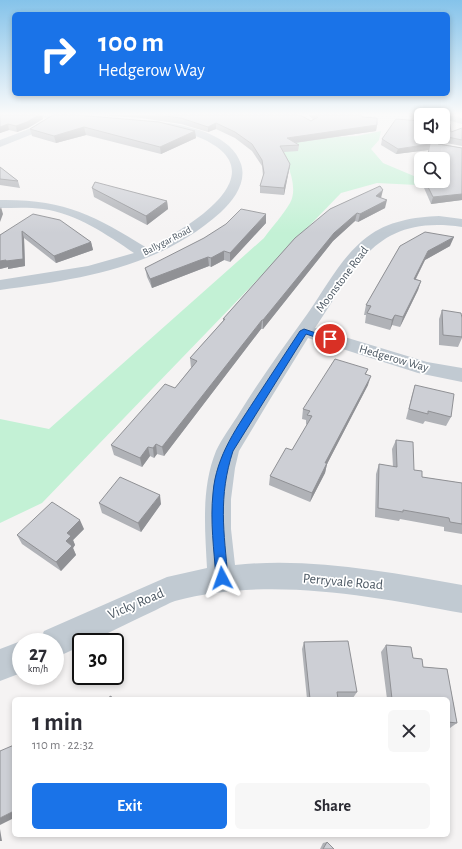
<!DOCTYPE html>
<html lang="en">
<head>
<meta charset="utf-8">
<style>
  :root { --surface:#fff; --page:#f7f7f7; --text:#2b2b33; --muted:#7c7c81; --accent:#1a73e8 }
  body { margin:0; font-family:"Alegreya Sans",sans-serif; background:var(--page); color:var(--text); height:100vh; display:flex; flex-direction:column; font-size:15px; white-space:nowrap }
  * { box-sizing:border-box; margin:0 }
  p { font-size:13px; color:var(--muted) }
  .icon { flex:none; width:22px; height:22px; fill:none; stroke:currentColor; stroke-width:2; stroke-linecap:round; stroke-linejoin:round }
  .map { position:relative; flex:1; overflow:hidden }
  .panel { position:absolute; left:12px; top:697px; width:438px; height:140px; display:flex; flex-direction:column; background:var(--surface); border-radius:6px; box-shadow:0 2px 6px #0003 }
  .panel>* { flex:none }
  .hud { position:absolute; left:12px; top:12px; width:438px; height:84px; border-radius:6px; box-shadow:0 2px 6px #0003; background:#1a73e8; color:#fff; overflow:hidden }
  .buttons { position:absolute; left:414px; top:108px; display:grid; gap:8px }
  .buttons a { display:grid; place-items:center; width:36px; height:36px; border-radius:6px; background:var(--surface); box-shadow:0 2px 6px #0003; font-size:20px }
  .speed { position:absolute; left:12px; top:633px; display:flex; gap:8px; font-size:20px; font-weight:700; text-align:center }
  .speed>* { display:grid; place-content:center; width:52px; height:52px; border-radius:50%; background:var(--surface); box-shadow:0 2px 6px #0003; line-height:1 }
  .speed small { font-size:10px; font-weight:400 }
  .speed .limit { border:2px solid #111; border-radius:6px; background:#fff; color:#111 }
  .pin { position:absolute; display:grid; place-items:center; width:34px; height:34px; color:#fff; margin:-17px; border:2px solid #fff; border-radius:50%; box-shadow:0 1px 4px #0007 }
  .me { position:absolute; width:44px; margin:-22px; rotate:356deg; stroke-linejoin:round; filter:drop-shadow(0 0 3px #0008) }
  .turn { display:flex; align-items:center; gap:14px; height:84px; padding:0 20px; font-size:18px }
  .turn .icon { width:52px; height:52px; stroke-width:2.5 }
  .turn b { display:block; font-size:28px; line-height:34px }
  .round { display:grid; place-items:center; flex:none; width:42px; height:42px; border-radius:6px; background:var(--page) }
  .summary { display:flex; align-items:center; justify-content:space-between; height:68px; padding:0 20px }
  h1 { font-size:24px; font-weight:600; line-height:30px }
  .primary-button { display:flex; gap:8px; margin-top:auto; padding:8px 20px }
  .primary-button a { flex:1; height:46px; border-radius:6px; background:var(--accent); color:#fff; font-size:16px; font-weight:600; line-height:46px; text-align:center }
  .primary-button a+a { background:var(--page); color:var(--text) }
  .map>svg:first-child { display:block }
  .green { fill:#c3f1d5 }
  .lines { fill:none; stroke-linecap:round; stroke-linejoin:round }
  .minor { fill:#c1cad2; fill-rule:evenodd }
  .wall { fill:#b0b2b7 }
  .shaded-wall { fill:#909195 }
  .building { fill:#cdcfd5; stroke:#909195 }
  .route { fill:#1a73e8; stroke:#114b97 }
  .labels { text-anchor:middle; dominant-baseline:central; stroke-width:3.5; stroke-linejoin:round; paint-order:stroke }
  .far-street-label { font-size:10px; fill:#4a5661; stroke:#fff }
  .street-label { font-size:12px; fill:#4a5661; stroke:#fff }
  .near-street-label { font-size:14px; fill:#4a5661; stroke:#fff }
</style>
</head>
<body>
<div class="map">
<svg width="462" height="849" viewBox="0 0 462 849">
  <rect width="100%" height="100%" fill="#f5f3f3"/>
  <!-- green -->
  <path class="green" d="M381 131 379 140 371 149 383 163 421 179V181H425L417 185 377 183 341 193 42 503 0 523V419L49 429 264 238C272 227 283 215 290 203 300 185 284 157 277 140L357 136Z"/>
  <g class="lines">
    <!-- minor -->
    <path class="minor" d="M37 115 85 116 87 118 82 121 59 119 35 133 0 147V140L29 129 47 118 39 117Z
      M439 115H448L462 118V124L443 119V115Z
      M168 123C194 127 232 136 241 164 247 182 234 200 221 212 159 268 81 279 0 290V280L88 266 134 253C106 234 77 214 43 209 29 207 14 208 0 208V200C64 199 94 215 147 248 183 231 280 175 203 139 190 133 178 131 165 128L163 126Z
      M439 216 462 219V227C375 214 356 267 315 328L427 362 462 368V382L418 373 308 338 269 401 239 451 235 468 231 499V529L235 565C310 557 388 572 462 585V613C369 596 269 576 175 601 169 603 162 607 156 610 134 620 112 631 90 642H81V646L55 658V642H39L44 631 167 577 207 568C205 529 201 488 216 451 222 438 232 425 240 412 261 378 285 345 308 313 326 287 342 256 367 237 388 221 414 217 439 216Z
      M21 641 23 642H21V673L0 681V649Z"/>
  </g>
  <!-- wall -->
  <path class="wall" d="M0 115H42L43 119 28 128 17 132 9 130 0 133Z
    M53 115 195 131 196 138 161 154 86 135 56 143 32 136 30 129Z
    M98 115H300L311 121 313 119 308 115H362V117L377 125 376 131 295 143 299 145 298 151 284 152 290 164 289 170 284 195 260 193V186L263 176 262 166 252 151 235 138 216 129 208 132 181 124 141 118Z
    M443 123 451 132 462 128V146L441 142 438 143 462 148V200L431 204 421 181H443L429 150 396 154 381 145 382 139 421 137H443Z
    M0 167 18 181 20 188 0 185Z
    M92 188 167 201 168 209 147 225 94 197Z
    M381 198 385 208 358 222 355 221 333 241 263 329H261L164 456 157 454 154 458 150 456 142 467 114 455 111 445 175 388 191 368 190 358 223 321V319L295 238Z
    M33 214 91 242 93 250 56 263 24 238 25 266 8 269V267L0 269Z
    M266 214V223L230 262 224 260 211 267 209 266 152 288 147 277 145 268Z
    M400 246H450L425 260 416 279 421 281 418 290 400 327 392 325 390 330 365 323 366 315H364L366 305Z
    M442 310 462 318V338L458 347 439 345V319Z
    M368 369 366 374 368 385 327 464 325 473 310 502 269 485 270 476 292 450 307 425 306 424V420L302 419 303 409Z
    M415 385 451 417 446 426 425 421 423 424 406 419 412 395Z
    M396 440 414 470 422 477 462 483V534L444 531V527L400 519 399 521 375 517 376 474 379 464 393 467 392 449Z
    M99 503 161 504 141 532 102 513Z
    M84 529 73 540 75 545 73 548 76 555 61 571 22 544 17 535Z
    M304 642 357 692 353 698 307 699 302 649Z
    M386 645 411 647 413 658 422 659 423 667 447 669 457 723 450 728H448V699H387L381 652Z
    M327 842 334 849H320L323 843Z"/>
  <!-- shaded-wall -->
  <path class="shaded-wall" d="M39 115H42L43 119 28 128 17 132 16 126Z
    M216 123V129L208 132V127Z
    M8 124 9 130 0 133V127Z
    M377 125 376 131 287 144V138Z
    M84 127 86 135 56 143 54 136Z
    M195 131 196 138 161 154 160 147Z
    M441 137H443L441 142 435 146 436 140Z
    M430 144 429 150 396 154 398 149Z
    M290 164 289 170 284 195V188Z
    M383 190 381 198 376 196Z
    M462 194V200L431 204 433 197Z
    M387 200 385 208 358 222 360 214Z
    M167 201 168 209 147 225 146 216Z
    M1 207 3 214 0 222V209Z
    M357 213 355 221 333 241 263 329V320L334 233Z
    M266 214V223L230 262V253Z
    M22 231 24 238 25 266 8 269V267L0 269V261Z
    M454 237 450 246 425 260 411 288 414 279 428 251Z
    M91 242 93 250 56 263 54 256Z
    M224 251V260L211 267V258Z
    M208 257 209 266 152 288 150 279Z
    M421 281 418 290 400 327 403 317Z
    M395 315 392 325 390 330 392 320Z
    M262 320 261 329 164 456 162 447Z
    M371 376 368 385 327 464 325 473 310 502 312 493 325 463Z
    M156 444 157 454 154 458 153 448Z
    M148 447 150 456 142 467 140 458Z
    M160 495 161 504 141 532 138 523Z
    M80 520 84 529 73 540 75 545 73 548 76 555 61 571 56 562 66 541 67 533Z
    M14 811V818L0 825V818Z
    M0 829 2 841H0Z"/>
  <!-- building -->
  <path class="building" d="M0 115H39L27 122 16 126 8 124 0 127Z
    M53 115H77L159 122 195 131 160 147 84 127 54 136 30 129Z
    M156 115H300L311 121 318 117 315 115H362V117L377 118V125L287 138 299 145 280 146 290 164 284 188 260 186 264 173 262 160 252 144 235 132 216 123 208 127 181 118Z
    M396 119 421 121V137H441L436 140 438 144 462 148V194L433 197 425 181H443V159H427L430 144 398 149 382 139Z
    M443 123 450 124 451 132 462 128V140L443 136Z
    M0 167 18 181 0 179Z
    M95 182 167 201 146 216 92 188Z
    M380 186 383 190 376 196 387 200 360 214 357 213 334 233 263 320H262L162 447 156 444 153 448 148 447 140 458 111 445 165 384 175 388 197 361 190 358 225 319H223L295 238 330 209Z
    M241 209 266 214 230 253 224 251 211 258 208 257 150 279 145 268 204 238 226 224Z
    M33 214 60 220 91 242 54 256 22 231 23 259 6 261V260L0 261V235Z
    M425 232 454 237 428 251 414 279 421 281 403 317 395 315 392 320 367 313 371 306 366 305 400 246Z
    M442 310 461 313 462 318V337L443 335Z
    M335 359 368 369 365 374 371 376 325 463H327L312 493 270 476 286 448 292 450 312 416 307 415 310 411 303 409Z
    M415 385 454 394 451 417 428 411V414L409 409Z
    M396 440 413 442 414 470 422 471V477L462 483V524L450 522 449 518 403 510V512L378 508 379 464 397 467Z
    M120 477 160 495 138 523 99 503Z
    M52 502 80 520 67 533 71 536 66 541 72 546 56 562 17 535Z
    M348 641 357 692H337L338 699H310L304 642Z
    M386 645 411 647 413 658 422 659 423 667 447 669 457 723 448 722V699H392Z
    M111 696 112 699H106Z
    M14 745V811L0 818V751Z
    M327 842 334 849H323Z"/>
  <!-- sky -->
  <linearGradient id="sky" x2="0" y2="1"><stop stop-color="#85c3ea"/><stop offset="0.49" stop-color="#fafafa"/><stop offset="1" stop-color="#fafafa" stop-opacity="0"/></linearGradient>
  <rect width="462" height="233" fill="url(#sky)"/>
  <!-- route -->
  <path class="route" d="M304 329 334 339 330 342 306 334 233 451C218 497 224 532 228 578L226 582 222 584 218 582 216 578C214 550 210 521 213 493 216 455 238 426 258 395 272 374 286 352 300 331Z"/>
  <g class="labels">
    <!-- far-street labels -->
    <g class="far-street-label">
      <text transform="translate(167 241) rotate(-27)">Ballygar Road</text>
    </g>
    <!-- street labels -->
    <g class="street-label">
      <text transform="translate(342 279) rotate(-53)">Moonstone Road</text>
      <text transform="translate(394 358) rotate(16)">Hedgerow Way</text>
    </g>
    <!-- near-street labels -->
    <g class="near-street-label">
      <text transform="translate(343 582) rotate(5)">Perryvale Road</text>
      <text transform="translate(136 604) rotate(-23)">Vicky Road</text>
    </g>
  </g>
</svg>
<div class="buttons">
<a><svg class="icon" aria-label="sound" viewBox="0 0 24 24"><path d="M4 9h4l5-4v14l-5-4H4zM17 9q2 3 0 6"/></svg></a>
<a><svg class="icon" aria-label="search" viewBox="0 0 24 24"><circle cx="10" cy="10" r="6"/><path d="M15 15l6 6"/></svg></a>
</div>
<div class="speed"><div>27<small>km/h</small></div><div class="limit">30</div></div>
<div class="pin" style="left:330px;top:339px;background:#d93025"><svg class="icon" aria-label="arrive" viewBox="0 0 24 24"><path d="M6 21V4h12l-3 4 3 4H6"/></svg></div>
<svg class="me" style="left:222px;top:578px" viewBox="-20 -20 40 40"><path d="M0-17L14 15 0 8-14 15z" fill="#1a73e8" stroke="#fff" stroke-width="4"/></svg>
<div class="hud">
<div class="turn"><svg class="icon" aria-label="right" viewBox="0 0 24 24"><path d="M7 20v-9h11M14 6l5 5-5 5"/></svg><div><b>100 m</b>Hedgerow Way</div></div>
</div>
<section class="panel">
<div class="summary"><div><h1>1 min</h1><p>110 m · 22:32</p></div><a class="round"><svg class="icon" aria-label="close" viewBox="0 0 24 24"><path d="M6 6l12 12M18 6L6 18"/></svg></a></div>
<div class="primary-button"><a>Exit</a><a>Share</a></div>
</section>
</div>
</body>
</html>
